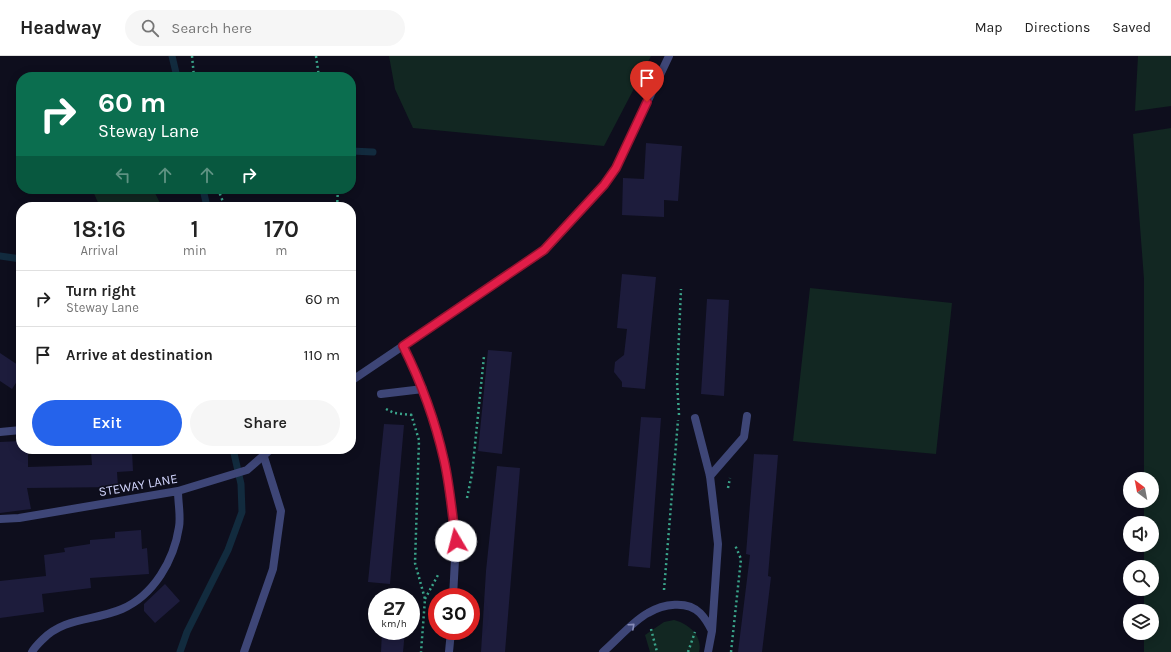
<!DOCTYPE html>
<html lang="en">
<head>
<meta charset="utf-8">
<style>
  :root { --surface:#fff; --page:#f6f6f6; --text:#222; --muted:#767676; --line:#e0e0e0; --accent:#2563eb }
  body { margin:0; font-family:Karla,sans-serif; background:var(--page); color:var(--text); height:100vh; display:flex; flex-direction:column; font-size:15px; white-space:nowrap }
  * { box-sizing:border-box; margin:0 }
  p { font-size:13px; color:var(--muted) }
  .icon { flex:none; width:22px; height:22px; fill:none; stroke:currentColor; stroke-width:2; stroke-linecap:round; stroke-linejoin:round }
  .map { position:relative; flex:1; overflow:hidden }
  .sheet { position:absolute; left:16px; top:146px; width:340px; height:252px; display:flex; flex-direction:column; background:var(--surface); border-radius:16px; box-shadow:0 2px 10px #0003 }
  .sheet>* { flex:none }
  .top-card { position:absolute; left:16px; top:16px; width:340px; height:122px; border-radius:16px; box-shadow:0 2px 10px #0003; background:#0b6e4f; color:#fff; overflow:hidden }
  .needle { width:26px; rotate:328deg }
  .fabs { position:absolute; left:1123px; top:416px; display:grid; gap:8px }
  .fabs a { display:grid; place-items:center; width:36px; height:36px; border-radius:50%; background:var(--surface); box-shadow:0 2px 10px #0003; font-size:20px }
  .speed { position:absolute; left:368px; top:532px; display:flex; gap:8px; font-size:20px; font-weight:700; text-align:center }
  .speed>* { display:grid; place-content:center; width:52px; height:52px; border-radius:50%; background:var(--surface); box-shadow:0 2px 10px #0003; line-height:1 }
  .speed small { font-size:10px; font-weight:400 }
  .speed .limit { border:6px solid #d22; background:#fff; color:#111 }
  .pin { position:absolute; display:grid; place-items:center; width:34px; height:34px; color:#fff; margin:-41px -17px; border-radius:50% 50% 50% 0; rotate:-45deg; box-shadow:0 0 4px #0007 }
  .pin .icon { rotate:45deg }
  .me { position:absolute; width:44px; margin:-22px; rotate:352deg; stroke-linejoin:round; filter:drop-shadow(0 0 3px #0008) }
  .turn { display:flex; align-items:center; gap:14px; height:84px; padding:0 16px; font-size:18px }
  .turn .icon { width:52px; height:52px; stroke-width:2.5 }
  .turn b { display:block; font-size:28px; line-height:34px }
  .lanes { display:flex; align-items:center; height:38px; padding:0 16px; background:#0003; justify-content:center; gap:20px; direction:ltr }
  .lanes .off { opacity:.35 }
  .eta { display:flex; justify-content:space-evenly; align-items:center; height:68px; text-align:center }
  .eta b { font-size:24px; font-weight:600; line-height:28px }
  .primary-button { display:flex; gap:8px; margin-top:auto; padding:8px 16px }
  .primary-button a { flex:1; height:46px; border-radius:24px; background:var(--accent); color:#fff; font-size:16px; font-weight:600; line-height:46px; text-align:center }
  .primary-button a+a { background:var(--page); color:var(--text) }
  ul { padding:0; list-style:none }
  li { display:flex; align-items:center; gap:12px; height:56px; padding:0 16px; border-top:1px solid var(--line) }
  li div { flex:1 }
  li b { display:block; font-size:15px }
  li em { font-style:normal }
  header { display:flex; align-items:center; gap:24px; box-sizing:border-box; height:56px; padding:0 20px; background:var(--surface); border-bottom:1px solid var(--line) }
  header strong { font-size:19px }
  nav { display:flex; gap:22px; margin-inline-start:auto; font-size:14px }
  .search { width:280px; height:36px; background:var(--page); display:flex; align-items:center; gap:10px; box-sizing:border-box; padding:0 14px; border-radius:22px; color:var(--muted); font-size:15px }
  .map>svg:first-child { display:block }
  .green { fill:#122722 }
  .lines { fill:none; stroke-linecap:round; stroke-linejoin:round }
  .stream { stroke:#122b3e; stroke-width:7 }
  .building { fill:#1d1c3c }
  .path { stroke:#3aa48a; stroke-width:2.5; stroke-dasharray:2 3; stroke-linecap:butt }
  .lane { stroke:#3e4677; stroke-width:8 }
  .street { stroke:#3e4677; stroke-width:8 }
  .oneway { stroke:#878cb8 }
  .route-casing { stroke:#92132f; stroke-width:10 }
  .route { stroke:#e11d48; stroke-width:7 }
  .labels { text-anchor:middle; dominant-baseline:central; stroke-width:3.5; stroke-linejoin:round; paint-order:stroke }
  .street-label { font-size:13px; fill:#d0d3fa; stroke:#0e0e1d }
</style>
</head>
<body>
<header>
<strong>Headway</strong>
<div class="search"><svg class="icon" aria-label="search" viewBox="0 0 24 24"><circle cx="10" cy="10" r="6"/><path d="M15 15l6 6"/></svg>Search here</div>
<nav><a>Map</a><a>Directions</a><a>Saved</a></nav>
</header>
<div class="map">
<svg width="1171" height="596" viewBox="0 0 1171 596">
  <rect width="100%" height="100%" fill="#0e0e1d"/>
  <!-- green -->
  <path class="green" d="M389 0H651L604 90 413 72 395 33Z
    M1138 0H1171V50L1135 55Z
    M1171 72V596H1144V577H1152V555H1144V533H1152V511H1144V489H1152V467H1144V445H1152V423H1144V223L1133 78Z
    M92 133H153L162 151H100Z
    M810 232 952 247 936 398 793 385Z
    M674 564C689 568 703 580 699 596H650L645 579 664 566Z"/>
  <g class="lines">
    <!-- stream -->
    <path class="stream" d="M172 0 177 21
      M351 95 373 96
      M203 133 207 151
      M0 200 21 203
      M180 596 187 576 228 494 242 456 241 428 233 393"/>
  </g>
  <!-- building -->
  <path class="building" d="M646 87 682 90 678 145 664 144V161L622 159 623 122 644 123Z
    M622 218 656 221 645 333 622 331V326L614 316 615 306 624 299 627 273 617 272Z
    M707 243 729 244 724 340 701 338Z
    M488 294 512 296 502 398 478 395Z
    M0 297 21 311V319L12 333 0 325Z
    M641 361 661 362 650 512 628 510Z
    M384 368 404 369 390 528 368 526Z
    M21 385V393H28V411L92 409 91 396 132 395 133 415 117 416 118 431 27 432 31 453 0 457V386Z
    M754 398 778 399 768 520 771 521 762 596H738L750 499 746 498Z
    M497 410 520 412 505 596H481L486 515Z
    M141 474 142 493 147 492 149 518 90 522 91 532 42 538 44 556 0 562V525L46 520 44 499 65 496 64 492 90 488V484L115 482V476Z
    M165 528 180 545 155 567 144 555V548Z
    M382 575H405L403 596H381Z"/>
  <g class="lines">
    <!-- path -->
    <path class="path" d="M192 0 194 21
      M316 0 319 21
      M218 133 225 151
      M337 151 338 133
      M386 353 394 357 412 359
      M411 358 419 384 415 507 425 543 421 596
      M679 359 677 325 681 233
      M728 432 730 422
      M467 442 472 418 484 300
      M664 534 678 364
      M425 543 438 519
      M651 573 657 596
      M688 596 695 576
      M731 596 741 503 735 489"/>
    <!-- lane -->
    <path class="lane" d="M710 420 744 381 747 360
      M244 596 273 513 281 455 264 401"/>
    <!-- street -->
    <path class="street" d="M403 290 417 319 434 365 445 406 456 485 453 541
      M351 325 545 194 604 129 616 112 669 0
      M381 338 423 333
      M695 362 710 420 718 488 712 575
      M0 376 21 374
      M0 463 19 462 178 435 247 414 271 393
      M32 596C34 592 38 588 42 584 64 561 94 565 122 553 154 539 174 504 179 471 181 460 178 447 178 435
      M449 596 451 575
      M603 596C616 585 634 564 648 557 663 548 687 544 700 557 705 562 709 569 712 575L708 596"/>
  </g>
  <!-- one-way arrows -->
  <defs><path id="oneway-chevron" d="M-2-3.5L2.5 0L-2 3.5" fill="none" stroke-width="1.6" stroke-linecap="round" stroke-linejoin="round"/></defs>
  <use class="oneway" href="#oneway-chevron" transform="translate(632 570) rotate(-42)"/>
  <g class="lines">
    <!-- route casing -->
    <g class="route-casing">
      <path id="route" d="M456 485C452 458 450 430 444 404 435 364 421 326 403 290L544 194 604 129 616 112 647 46"/>
    </g>
    <!-- route -->
    <use href="#route" class="route"/>
  </g>
  <g class="labels">
    <!-- street labels -->
    <g class="street-label">
      <text transform="translate(138 429) rotate(-10)">STEWAY LANE</text>
    </g>
  </g>
</svg>
<div class="fabs">
<a><svg class="needle" viewBox="-14 -14 28 28"><path d="M0-13l5 13h-10z" fill="#e53935"/><path d="M0 13l5-13h-10z" fill="#767676"/></svg></a>
<a><svg class="icon" aria-label="sound" viewBox="0 0 24 24"><path d="M4 9h4l5-4v14l-5-4H4zM17 9q2 3 0 6"/></svg></a>
<a><svg class="icon" aria-label="search" viewBox="0 0 24 24"><circle cx="10" cy="10" r="6"/><path d="M15 15l6 6"/></svg></a>
<a><svg class="icon" aria-label="layers" viewBox="0 0 24 24"><path d="M12 4l9 5-9 5-9-5zM3 14l9 5 9-5"/></svg></a>
</div>
<div class="speed"><div>27<small>km/h</small></div><div class="limit">30</div></div>
<div class="pin" style="left:647px;top:46px;background:#d93025"><svg class="icon" aria-label="arrive" viewBox="0 0 24 24"><path d="M6 21V4h12l-3 4 3 4H6"/></svg></div>
<svg class="me" style="left:456px;top:485px" viewBox="-20 -20 40 40"><circle r="19" fill="#fff"/><path d="M0-13L10 11 0 6-10 11z" fill="#e11d48"/></svg>
<div class="top-card">
<div class="turn"><svg class="icon" aria-label="right" viewBox="0 0 24 24"><path d="M7 20v-9h11M14 6l5 5-5 5"/></svg><div><b>60 m</b>Steway Lane</div></div>
<div class="lanes"><svg class="icon off" aria-label="left" viewBox="0 0 24 24"><path d="M17 20v-9H6M10 6l-5 5 5 5"/></svg><svg class="icon off" aria-label="ahead" viewBox="0 0 24 24"><path d="M12 20V5M6 11l6-6 6 6"/></svg><svg class="icon off" aria-label="ahead" viewBox="0 0 24 24"><path d="M12 20V5M6 11l6-6 6 6"/></svg><svg class="icon" aria-label="right" viewBox="0 0 24 24"><path d="M7 20v-9h11M14 6l5 5-5 5"/></svg></div>
</div>
<section class="sheet">
<div class="eta">
<div><b>18:16</b><p>Arrival</p></div>
<div><b>1</b><p>min</p></div>
<div><b>170</b><p>m</p></div>
</div>
<ul>
<li><svg class="icon" aria-label="right" viewBox="0 0 24 24"><path d="M7 20v-9h11M14 6l5 5-5 5"/></svg><div><b>Turn right</b><p>Steway Lane</p></div><em>60 m</em></li>
<li><svg class="icon" aria-label="arrive" viewBox="0 0 24 24"><path d="M6 21V4h12l-3 4 3 4H6"/></svg><div><b>Arrive at destination</b></div><em>110 m</em></li>
</ul>
<div class="primary-button"><a>Exit</a><a>Share</a></div>
</section>
</div>
</body>
</html>
